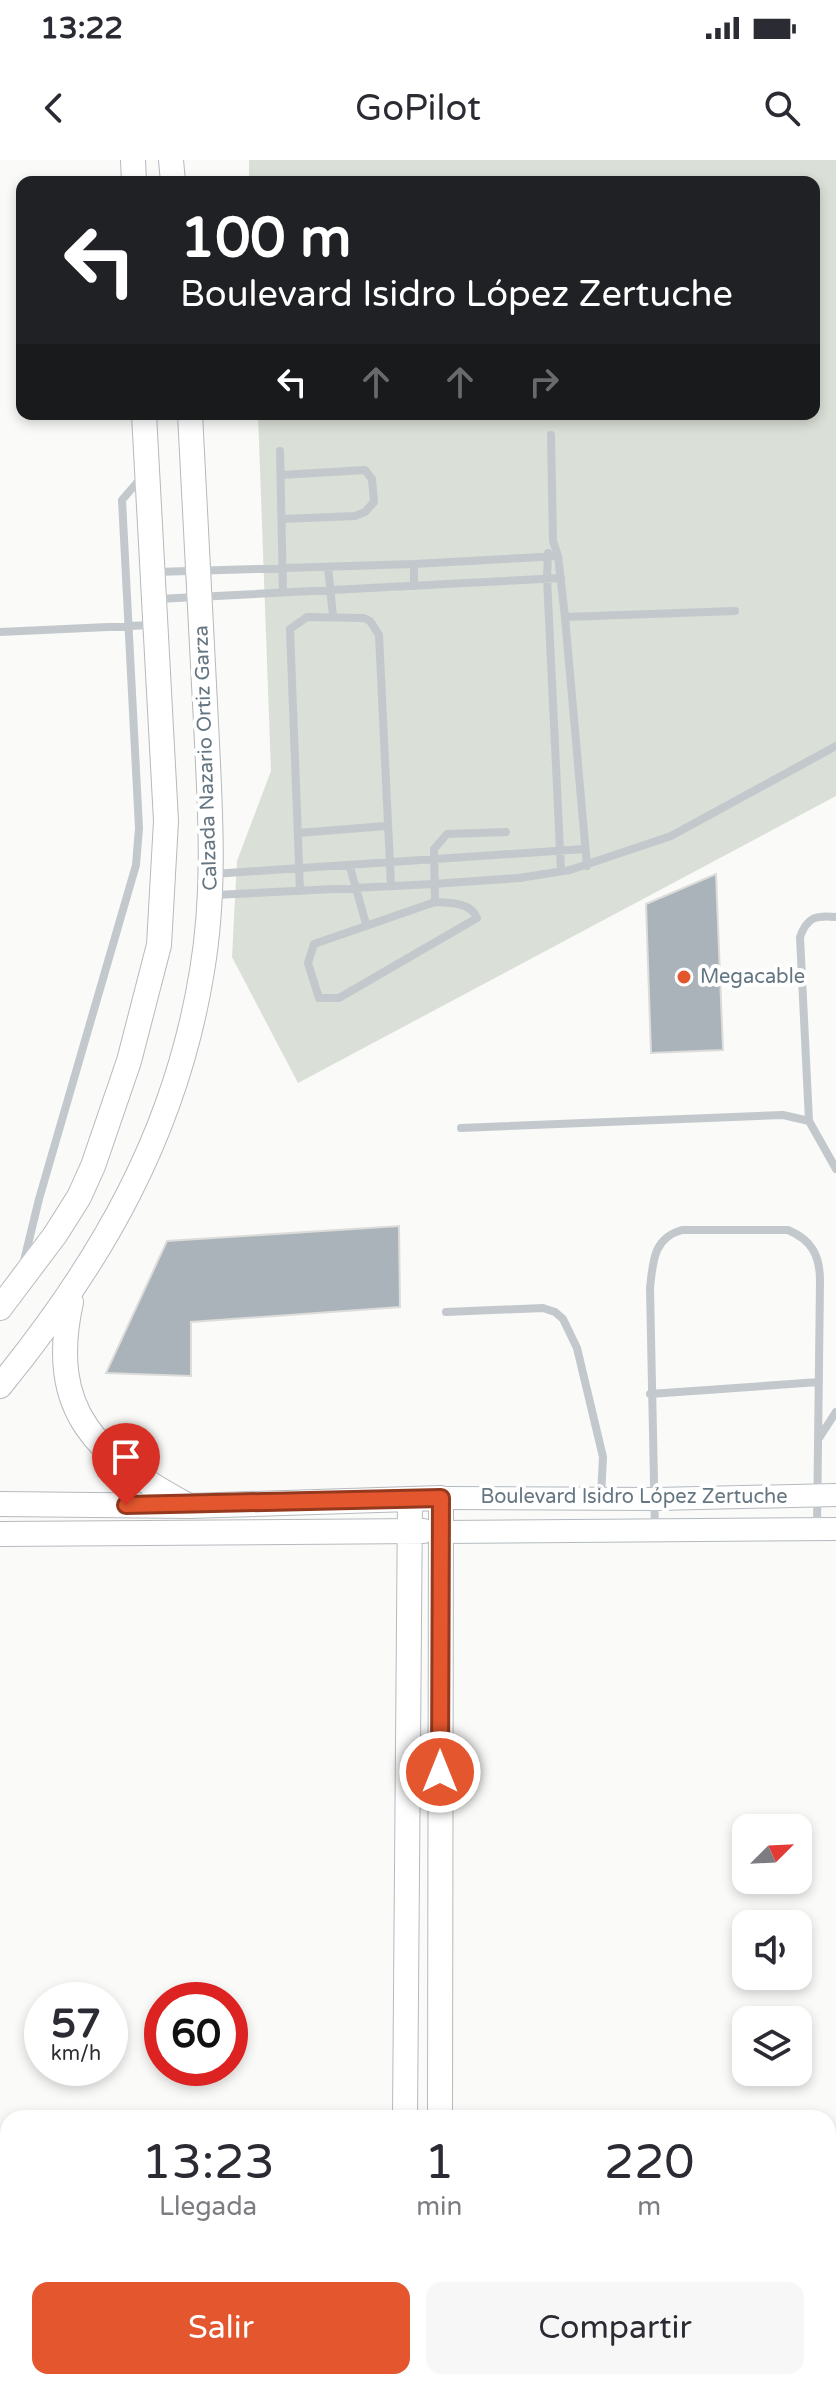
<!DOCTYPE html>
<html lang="es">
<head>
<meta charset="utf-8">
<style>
  :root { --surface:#fff; --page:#f7f7f7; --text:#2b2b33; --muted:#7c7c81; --accent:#e4572e }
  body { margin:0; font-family:"Varela Round",sans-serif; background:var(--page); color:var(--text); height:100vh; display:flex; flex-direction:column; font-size:30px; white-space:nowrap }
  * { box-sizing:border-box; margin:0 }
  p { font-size:26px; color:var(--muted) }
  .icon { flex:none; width:44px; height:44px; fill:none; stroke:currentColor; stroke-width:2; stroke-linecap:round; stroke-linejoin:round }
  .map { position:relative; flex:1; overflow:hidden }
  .drawer { position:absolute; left:0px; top:1950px; width:836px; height:280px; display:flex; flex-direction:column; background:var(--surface); border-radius:24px 24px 0 0; box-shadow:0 4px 12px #0003 }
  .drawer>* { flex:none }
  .guide { position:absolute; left:16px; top:16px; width:804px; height:244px; border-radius:16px; box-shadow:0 4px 12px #0003; background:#202124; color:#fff; overflow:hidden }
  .needle { width:52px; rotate:66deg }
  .buttons { position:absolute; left:732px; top:1654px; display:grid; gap:16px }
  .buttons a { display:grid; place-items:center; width:80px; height:80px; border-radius:16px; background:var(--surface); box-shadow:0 4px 12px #0003; font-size:40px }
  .speed { position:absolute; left:24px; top:1822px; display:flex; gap:16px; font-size:40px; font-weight:700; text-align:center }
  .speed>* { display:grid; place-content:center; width:104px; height:104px; border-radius:50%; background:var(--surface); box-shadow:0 4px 12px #0003; line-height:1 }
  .speed small { font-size:20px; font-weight:400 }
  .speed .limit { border:12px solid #d22; background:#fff; color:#111 }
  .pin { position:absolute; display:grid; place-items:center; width:68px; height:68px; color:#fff; margin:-82px -34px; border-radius:50% 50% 50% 0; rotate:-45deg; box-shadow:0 0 8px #0007 }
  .pin .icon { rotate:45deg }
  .me { position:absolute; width:88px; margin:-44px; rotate:0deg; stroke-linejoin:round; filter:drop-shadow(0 0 6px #0008) }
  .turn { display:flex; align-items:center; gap:28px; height:168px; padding:0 32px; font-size:36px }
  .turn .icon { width:104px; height:104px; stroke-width:2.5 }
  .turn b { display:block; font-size:56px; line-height:68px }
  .lanes { display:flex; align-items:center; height:76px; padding:0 32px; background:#0003; justify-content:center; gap:40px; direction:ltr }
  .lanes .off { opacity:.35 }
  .eta { display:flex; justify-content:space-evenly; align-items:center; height:136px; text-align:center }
  .eta b { font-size:48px; font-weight:600; line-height:56px }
  .primary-button { display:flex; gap:16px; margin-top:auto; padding:16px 32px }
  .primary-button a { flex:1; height:92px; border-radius:16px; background:var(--accent); color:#fff; font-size:32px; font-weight:600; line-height:92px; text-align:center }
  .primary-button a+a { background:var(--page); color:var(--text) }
  .status { display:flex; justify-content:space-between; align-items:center; height:56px; padding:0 40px; background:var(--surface); direction:ltr }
  .status svg { height:22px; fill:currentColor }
  header { display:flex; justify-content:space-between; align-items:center; height:104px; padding:0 32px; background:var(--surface); font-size:36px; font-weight:600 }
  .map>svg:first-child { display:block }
  .green { fill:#dadfd7 }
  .building { fill:#aab3b9; stroke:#dcdcda; stroke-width:2 }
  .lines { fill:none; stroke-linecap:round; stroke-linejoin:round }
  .secondary-casing { stroke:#b3babf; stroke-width:24 }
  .primary-casing { stroke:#b5babe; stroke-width:26 }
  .service { stroke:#c3c8cc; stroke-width:8 }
  .secondary { stroke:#fff; stroke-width:22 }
  .primary { stroke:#fff; stroke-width:24 }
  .route-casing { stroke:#94391e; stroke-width:20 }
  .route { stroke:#e4572e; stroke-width:14 }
  .poi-dot { fill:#e4572e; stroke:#fff; stroke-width:3 }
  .labels { text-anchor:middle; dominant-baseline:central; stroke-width:8; stroke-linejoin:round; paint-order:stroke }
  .street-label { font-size:20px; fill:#657683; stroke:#fff }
  .poi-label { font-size:20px; fill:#657683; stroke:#fff; text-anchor:start }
</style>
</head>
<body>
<div class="status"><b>13:22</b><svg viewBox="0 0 49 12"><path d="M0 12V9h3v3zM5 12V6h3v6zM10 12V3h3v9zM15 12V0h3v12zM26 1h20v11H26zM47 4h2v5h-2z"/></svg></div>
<header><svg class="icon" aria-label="back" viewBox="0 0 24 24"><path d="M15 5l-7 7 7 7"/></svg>GoPilot<svg class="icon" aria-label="search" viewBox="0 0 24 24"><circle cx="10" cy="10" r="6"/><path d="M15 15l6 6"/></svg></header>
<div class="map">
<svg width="836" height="2230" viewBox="0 0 836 2230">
  <rect width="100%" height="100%" fill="#fafaf8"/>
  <!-- green -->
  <path class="green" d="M249 0H836V636L298 923 232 797 237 701 271 611 258 254H814V22H249Z"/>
  <!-- building -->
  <path class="building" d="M716 714 723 890 651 893 646 744Z
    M399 1066 400 1147 191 1162V1216L106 1213 167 1081Z"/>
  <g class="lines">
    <!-- secondary casing -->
    <g class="secondary-casing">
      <path id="secondary" d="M441 1338 656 1339 836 1335
        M441 1372 836 1369"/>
    </g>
    <!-- primary casing -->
    <g class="primary-casing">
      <path id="primary" d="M133 0 134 22
        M171 0 173 22
        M71 1142C47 1252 97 1296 187 1345
        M0 1148 55 1075 79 1037 93 1006 129 901 159 785 166 661 144 254
        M0 1226C102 1101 176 972 202 811 216 728 210 647 206 563 201 460 195 357 190 254
        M0 1344 189 1346 441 1338 440 1958
        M0 1374 423 1371
        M405 1958 410 1339
        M402 2230 403 2222
        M438 2230V2222"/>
    </g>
    <!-- service -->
    <path class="service" d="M551 275 553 381 558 396 565 457 587 706
      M280 291 283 432
      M281 315 365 310 372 319 374 342 365 352 355 356 282 359
      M548 393 547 418 561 711
      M414 404V426
      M328 407 333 456
      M155 412 414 404 558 396
      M158 439 561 418
      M565 457 735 451
      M0 472 151 465
      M298 673 386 666
      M350 707 366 764
      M213 714 585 689
      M300 731 290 469 307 457 364 458 370 461 379 475 391 726
      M214 735 433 724 519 718 570 710 671 676 836 586
      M435 742C450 743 471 742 477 758L339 838H319L308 803 314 784 435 742 434 689 447 674 506 672
      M809 961 800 777C807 757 816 755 836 757
      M461 968 783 955 809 961 836 1009
      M23 1105 39 1039 136 705 139 668 122 340 141 318
      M446 1152 543 1148 555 1152 563 1159 577 1188 603 1297 601 1336
      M650 1234 819 1222
      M819 1278 836 1252
      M655 1370 650 1128C653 1102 653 1078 682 1070H788C812 1080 820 1096 820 1121L817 1368
      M828 2200H836
      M808 2230V2222"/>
    <!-- secondary -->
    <use href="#secondary" class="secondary"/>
    <!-- primary -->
    <use href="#primary" class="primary"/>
  </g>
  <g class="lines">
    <!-- route casing -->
    <g class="route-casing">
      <path id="route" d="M126 1345 441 1338 440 1612"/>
    </g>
    <!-- route -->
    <use href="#route" class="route"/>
  </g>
  <!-- markers -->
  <circle class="poi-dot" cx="684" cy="817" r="8"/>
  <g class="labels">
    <!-- street labels -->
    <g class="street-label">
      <text transform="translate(206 598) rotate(-92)">Calzada Nazario Ortiz Garza</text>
      <text x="634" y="1337">Boulevard Isidro López Zertuche</text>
    </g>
    <!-- poi labels -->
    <g class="poi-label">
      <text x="700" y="817">Megacable</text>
    </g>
  </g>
</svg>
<div class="buttons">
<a><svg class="needle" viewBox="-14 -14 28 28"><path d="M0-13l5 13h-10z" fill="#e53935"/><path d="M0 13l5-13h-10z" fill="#7c7c81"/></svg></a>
<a><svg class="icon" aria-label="sound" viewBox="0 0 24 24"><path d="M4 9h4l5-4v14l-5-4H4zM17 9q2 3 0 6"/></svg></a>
<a><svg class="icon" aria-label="layers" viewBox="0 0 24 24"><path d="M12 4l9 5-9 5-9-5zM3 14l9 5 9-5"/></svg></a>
</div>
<div class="speed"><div>57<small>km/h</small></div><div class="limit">60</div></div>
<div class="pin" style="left:126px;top:1345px;background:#d93025"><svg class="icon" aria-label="arrive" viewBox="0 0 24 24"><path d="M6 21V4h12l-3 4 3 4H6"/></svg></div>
<svg class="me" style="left:440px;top:1612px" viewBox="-20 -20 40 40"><circle r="17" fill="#e4572e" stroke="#fff" stroke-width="3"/><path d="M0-11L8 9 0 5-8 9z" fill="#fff"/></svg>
<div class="guide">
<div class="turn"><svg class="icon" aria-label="left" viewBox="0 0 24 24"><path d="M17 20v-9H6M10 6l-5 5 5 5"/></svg><div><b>100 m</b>Boulevard Isidro López Zertuche</div></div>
<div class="lanes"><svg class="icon" aria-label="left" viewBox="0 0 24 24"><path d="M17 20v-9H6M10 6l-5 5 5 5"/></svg><svg class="icon off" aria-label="ahead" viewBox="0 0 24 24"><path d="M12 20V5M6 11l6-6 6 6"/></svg><svg class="icon off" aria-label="ahead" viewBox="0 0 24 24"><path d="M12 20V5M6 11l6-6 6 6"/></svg><svg class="icon off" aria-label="right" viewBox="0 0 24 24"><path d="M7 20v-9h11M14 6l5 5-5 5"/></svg></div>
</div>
<section class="drawer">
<div class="eta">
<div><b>13:23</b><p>Llegada</p></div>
<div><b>1</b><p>min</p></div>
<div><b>220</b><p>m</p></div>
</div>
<div class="primary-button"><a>Salir</a><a>Compartir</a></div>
</section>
</div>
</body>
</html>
